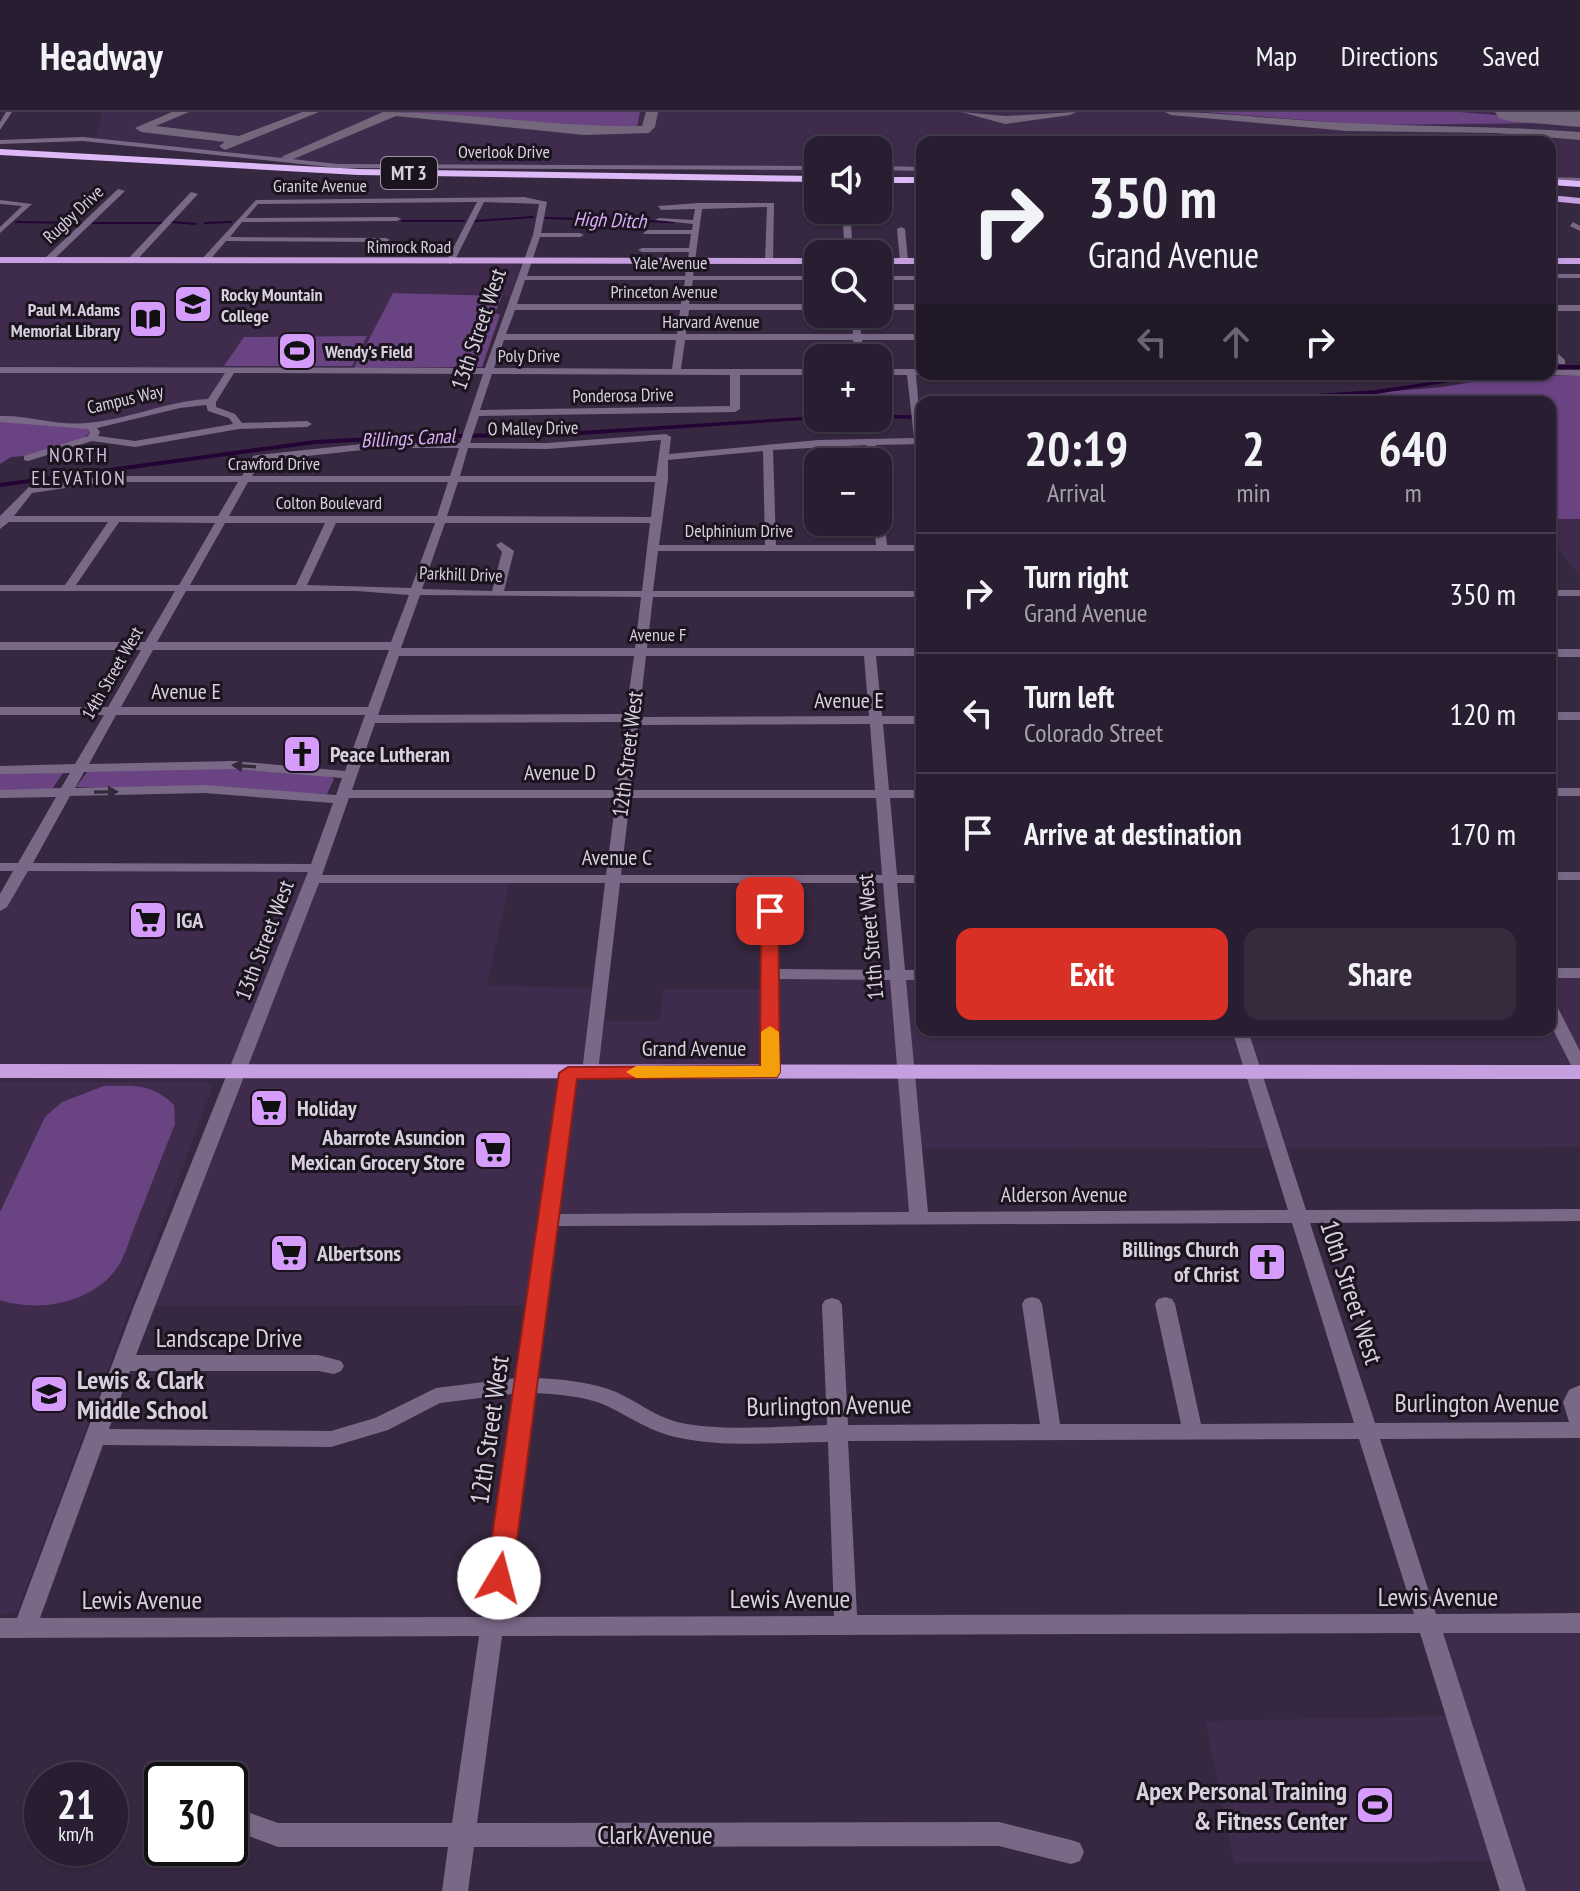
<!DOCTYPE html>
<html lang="en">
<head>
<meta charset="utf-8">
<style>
  :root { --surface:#291e31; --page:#352b3d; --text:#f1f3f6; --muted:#a5a2ab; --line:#453c4d; --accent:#d93025 }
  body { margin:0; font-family:"PT Sans Narrow",sans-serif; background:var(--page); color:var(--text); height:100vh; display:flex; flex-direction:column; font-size:30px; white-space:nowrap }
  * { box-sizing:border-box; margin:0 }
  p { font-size:26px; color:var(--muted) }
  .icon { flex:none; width:44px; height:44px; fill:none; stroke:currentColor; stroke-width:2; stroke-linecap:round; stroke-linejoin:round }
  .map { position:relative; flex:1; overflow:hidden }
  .drawer { position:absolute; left:916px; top:284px; width:640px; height:640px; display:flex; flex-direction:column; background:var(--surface); border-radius:16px; box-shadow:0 2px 6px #0004,0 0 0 2px var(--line) }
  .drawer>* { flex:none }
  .guide { position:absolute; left:916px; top:24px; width:640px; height:244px; border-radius:16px; box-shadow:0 2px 6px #0004,0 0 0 2px var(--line); background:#291e31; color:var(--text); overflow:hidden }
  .buttons { position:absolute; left:804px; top:24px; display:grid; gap:16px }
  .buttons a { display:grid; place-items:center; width:88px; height:88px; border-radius:16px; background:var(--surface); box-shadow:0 2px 6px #0004,0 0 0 2px var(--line); font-size:40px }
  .speed { position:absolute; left:24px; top:1650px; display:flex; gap:16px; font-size:40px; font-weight:700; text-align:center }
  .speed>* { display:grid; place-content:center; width:104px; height:104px; border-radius:50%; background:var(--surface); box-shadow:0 2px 6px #0004,0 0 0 2px var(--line); line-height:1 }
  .speed small { font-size:20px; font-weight:400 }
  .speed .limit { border:4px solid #111; border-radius:12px; background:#fff; color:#111 }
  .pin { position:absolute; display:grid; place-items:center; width:68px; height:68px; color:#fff; margin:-34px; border-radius:16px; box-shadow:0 4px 12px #0006 }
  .me { position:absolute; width:88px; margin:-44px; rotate:8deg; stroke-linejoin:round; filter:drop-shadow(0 0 6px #0008) }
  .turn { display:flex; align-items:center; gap:28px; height:168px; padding:0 40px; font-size:36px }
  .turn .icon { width:104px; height:104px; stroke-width:2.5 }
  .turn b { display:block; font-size:56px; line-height:68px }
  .lanes { display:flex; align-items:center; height:76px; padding:0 40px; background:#0003; justify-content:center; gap:40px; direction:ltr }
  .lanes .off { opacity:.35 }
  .eta { display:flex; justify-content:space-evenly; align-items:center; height:136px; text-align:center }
  .eta b { font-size:48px; font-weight:800; line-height:56px }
  .action { display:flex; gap:16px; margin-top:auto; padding:16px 40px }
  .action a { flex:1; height:92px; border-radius:16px; background:var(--accent); color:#fff; font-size:32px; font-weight:800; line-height:92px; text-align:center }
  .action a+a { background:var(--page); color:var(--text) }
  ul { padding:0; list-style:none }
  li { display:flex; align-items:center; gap:24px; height:120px; padding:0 40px; border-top:2px solid var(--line) }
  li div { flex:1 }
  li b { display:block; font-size:30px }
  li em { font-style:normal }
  header { display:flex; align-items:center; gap:48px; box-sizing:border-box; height:112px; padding:0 40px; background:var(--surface); border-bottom:2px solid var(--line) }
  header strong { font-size:38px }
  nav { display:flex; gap:44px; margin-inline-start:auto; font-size:28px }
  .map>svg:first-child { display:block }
  .built { fill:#3f2c4c }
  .green { fill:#6a4383 }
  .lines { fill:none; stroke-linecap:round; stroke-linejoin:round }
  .stream { stroke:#240335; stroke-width:2 }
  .canal { fill:#240335; fill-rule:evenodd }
  .taxiway { fill:#74677c; fill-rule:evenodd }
  .runway { fill:#74677c; fill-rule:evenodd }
  .minor { fill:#7a6887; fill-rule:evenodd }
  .major { fill:#c59fdf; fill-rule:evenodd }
  .highway { fill:#deb9f7; fill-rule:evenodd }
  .oneway { fill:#332939 }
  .route { fill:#d93025; stroke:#8d1f18; stroke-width:2 }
  .slow { fill:#f59e0b }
  .labels { text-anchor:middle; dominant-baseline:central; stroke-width:6; stroke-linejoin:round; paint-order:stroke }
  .far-street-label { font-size:18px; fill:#d8cfdf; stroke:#1b141f }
  .far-poi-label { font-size:18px; font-weight:bold; fill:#d8cfdf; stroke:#1b141f; text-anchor:start }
  .shield { fill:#1b141f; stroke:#9f97a5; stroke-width:2 }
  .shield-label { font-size:20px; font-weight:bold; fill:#d8cfdf }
  .far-water-label { font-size:20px; font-style:italic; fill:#daacf9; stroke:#1b141f }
  .far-neighbourhood-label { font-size:20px; letter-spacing:2px; fill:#d0bdde; stroke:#1b141f }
  .street-label { font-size:22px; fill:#d8cfdf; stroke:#1b141f }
  .poi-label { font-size:22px; font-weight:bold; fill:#d8cfdf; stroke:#1b141f; text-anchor:start }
  .near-street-label { font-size:26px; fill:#d8cfdf; stroke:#1b141f }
  .near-poi-label { font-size:26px; font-weight:bold; fill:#d8cfdf; stroke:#1b141f; text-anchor:start }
</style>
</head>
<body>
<header>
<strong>Headway</strong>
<nav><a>Map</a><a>Directions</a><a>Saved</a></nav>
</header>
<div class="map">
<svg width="1580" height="1779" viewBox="0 0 1580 1779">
  <rect width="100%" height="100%" fill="#372841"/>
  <!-- built -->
  <path class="built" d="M102 0H1580V69L1550 67V30H922V64L878 63V38H818V62L752 61V56L349 54 96 26Z
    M0 150 521 152 511 184 393 181 354 256 0 254Z
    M0 258H232L211 290 174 292 89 313 0 307Z
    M1550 407H1580V465L1550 426Z
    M24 754 317 756 313 766H510L487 874 603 876 598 909H656L660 906 663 877H770L771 862 922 863V918H1550V861L1580 860V1035L914 1037 919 1106 548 1109 537 1193 151 1194 238 961 0 960V795Z
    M0 970H206L212 976 18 1498 0 1503Z
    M1580 1511V1779H1513L1503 1749 1234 1751 1205 1609 1457 1604 1428 1512Z"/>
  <!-- green -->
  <path class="green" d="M402 0H640L637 14 633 16 586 17Z
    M1205 0H1459L1546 7 1559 11 1368 13Z
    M393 181 502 184 495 201 500 203 482 255 354 256Z
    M367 224 352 254H224L244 225Z
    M1506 264H1580V407H1550V290H1261L1443 275Z
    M0 308 85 315 91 319 84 326 26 344 11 345 0 352Z
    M223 656 330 664 334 667 327 682 76 675 88 659Z
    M0 660H61L63 661 52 677 0 679Z
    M104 974C134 974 151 971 174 993L175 1012C161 1047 148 1081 134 1116 129 1128 125 1145 117 1156 92 1191 39 1201 0 1188V1100L45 1005 62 990Z"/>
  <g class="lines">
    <!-- stream -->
    <path class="stream" d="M546 106 674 110
      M402 109H464
      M475 109 533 105
      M16 110 84 111
      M172 110 196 112
      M93 111H163
      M205 111 231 110"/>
    <!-- canal -->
    <path class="canal" d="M1550 253H1580V257H1550Z
      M1484 262H1500L1376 282 1259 290H1228L1231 288 1376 278Z
      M878 303H922V307L876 306H878Z
      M818 304V306H821L820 307 565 324 410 327 315 332 0 375V371L315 328 410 323 565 320Z"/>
    <!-- taxiway -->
    <path class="taxiway" d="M172 0H189L156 14 239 24 302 0H319L225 38 219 34 225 30 141 20 135 16Z
      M383 0C470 0 555 16 642 14L646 0H658L655 15 649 21 584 23 396 4 291 48 281 45Z
      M961 0 1005 4 1076 0 1070 3 1005 12Z
      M1165 0C1227 0 1287 9 1348 11 1426 15 1502 14 1580 20V28L1496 21 1347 19 1171 3Z"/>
    <!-- runway -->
    <path class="runway" d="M1495 0H1580V15L1509 9 1499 6Z"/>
    <!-- minor -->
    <path class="minor" d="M6 0H12L0 18V10Z
      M83 25 338 52 818 54V58L338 56 83 29 0 32V28Z
      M878 54 922 55V59L878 58Z
      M1550 65 1580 66V70L1550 69Z
      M118 77 125 79 50 151H44V147Z
      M191 80 198 82 134 151H128V147Z
      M524 85 547 90 541 121H580L584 123 580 125H540L527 164H685L689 140H642L638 138 642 136H689L691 122H643L646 118H692L693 112 655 108 659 106 693 108 695 97 661 98 658 94 699 91H774L773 149 769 151 765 149 767 95 702 97 693 164H818V168H693L689 192H818V198H689L686 222H853L851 202H859L861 222H922V228H862L863 246H855L853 228H685L681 257H818V263H740V297L735 300 479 304 470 331H547L666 322 671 325 669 342 819 328 914 326 907 263H878V257H922V262H925L916 263 922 332 876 333 878 350H868L866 333 773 338 776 433H876L874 410H878V394L883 397 887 433H922V439H658L653 479H922V485H653L647 536H922V544H876L882 604H922V612H883L889 678H922V686H890L897 763H922V771H897L905 858H922V868H906L928 1100 1288 1098 1232 918H1248L1306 1098 1580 1097V1109L1310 1111 1375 1311 1569 1310 1563 1290 1569 1278 1580 1273V1326L1380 1327 1436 1502 1580 1501V1521H1443L1526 1779H1500L1420 1521 502 1524 477 1711 999 1710 1071 1728 1080 1731 1084 1740 1080 1749 1071 1752 999 1734 474 1735 468 1779H442L448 1735H278L230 1717V1701L239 1697 278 1711H452L479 1524 0 1526V1506H17L134 1194 308 760 28 759 7 795 0 799V782L13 759H0V751H18L56 685 0 686V678L61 676 70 661 0 662V654L75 652 104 603H0V595H108L141 538H0V530H145L175 479H0V473H65L108 410H9L0 417V404L29 375 106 364H242L253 344 257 343 381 330 460 331 483 262 234 261 216 290V295L235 302 242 311 307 309 312 312 307 315 239 317 135 335 92 329 28 349 24 348V344L88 324 90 320 88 317 0 310V304C29 303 57 314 86 311 128 308 166 289 208 287L225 261H0V255L485 256 533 123 539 92 484 90 454 150 450 152 446 150 477 90 258 92 246 106 397 105 401 107 397 109 242 110 230 125 386 126 390 128 386 130 226 129 208 150 201 148 256 88ZM525 168H685L681 192H517ZM515 198H680L677 222H506ZM504 228H676L672 257 494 256ZM492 262 730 263V294L480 298ZM206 293 208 299 229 306 233 312 135 329 98 324 100 320 97 316 180 296ZM661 328 656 364H460L468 336 547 337ZM381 336H459L450 364H252L261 349ZM763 339 765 433H659L668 367V348ZM106 370H238L218 404H14L32 381ZM248 370H448L437 404H229ZM458 370H655L651 405 447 404ZM119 410 215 411 179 473H76ZM225 411H325L296 473H190ZM336 411H435L411 476 307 473ZM445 411H650L642 479H504L514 439 501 430 496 433 502 440 492 479 422 477ZM186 479H357L409 483 391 530H157ZM420 483 641 485 635 536H401ZM153 538H389L368 595H121ZM399 544H634L626 602 378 603ZM646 544H864L869 604 639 605ZM116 603H365L345 659 234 649 89 652ZM625 610 617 678H352L375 611ZM870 612 875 678H631L638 613ZM234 657 342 666 336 683 204 673 75 676 84 660ZM204 681 333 691 311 752 33 751 70 684ZM349 686H616L606 763H322ZM630 686H876L882 763H621ZM319 771H605L582 960 590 965 598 960 620 771H762V960L764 964 770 965 778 960 777 867 890 868 909 1100 558 1102 576 961 568 956 562 957 516 1266 436 1276 375 1306 331 1319 109 1317 130 1259H318L334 1262 341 1259 344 1254 341 1249 318 1243H136ZM776 771H883L890 858 777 857ZM1292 1111 1354 1311 1201 1312 1175 1192 1172 1187 1165 1185 1158 1187 1155 1192 1181 1312H1060L1042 1192 1039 1187 1032 1185 1025 1187 1022 1192 1040 1312 848 1313 842 1193 839 1188 832 1186 825 1188 822 1193 827 1313C782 1314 720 1320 677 1310 654 1304 637 1289 616 1280 592 1270 561 1267 536 1266L556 1114ZM534 1281C556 1282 586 1284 607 1294 632 1306 650 1320 680 1326 727 1336 779 1330 828 1330L834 1504 504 1505ZM513 1282 482 1505 40 1506 103 1333 331 1335 388 1318 440 1291ZM1359 1327 1414 1502 857 1503 848 1329Z
      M0 88 32 92 0 121V115L22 94 0 92Z
      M917 95 922 96V100L914 99Z
      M847 110 851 112 853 142H845L843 112Z
      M1573 110 1580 114V119L1570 114Z
      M901 115 905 117 908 149 904 151 900 149 897 117Z
      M1550 162H1580V166H1550Z
      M878 164H922V168H878Z
      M878 192H922V198H878Z
      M1550 193H1580V199H1550Z
      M1550 234 1565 248V252H1559L1550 242Z
      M1550 258H1580V264L1547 263 1550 262Z
      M1276 262H1296L1291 265Z
      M1550 478H1580V484H1550Z
      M1550 537H1580V545H1550Z
      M1550 600H1580V608H1550Z
      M1550 676H1580V684H1550Z
      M1550 760H1580V768H1550Z
      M1550 856H1580V866H1550Z
      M1550 891 1558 896 1580 939V960L1572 955 1550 912Z"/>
    <!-- major -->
    <path class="major" d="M1550 83 1580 86V92L1550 89Z
      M0 145 818 146V152L0 151Z
      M878 146H922V152H878Z
      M1550 146H1580V152H1550Z
      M0 952 1580 953V967L0 966Z"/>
    <!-- highway -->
    <path class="highway" d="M0 37 358 57 818 64V70L358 63 0 43Z
      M878 65H922V71H878Z
      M1550 67 1580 69V75L1550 73Z"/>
  </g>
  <!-- one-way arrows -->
  <defs><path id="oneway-solid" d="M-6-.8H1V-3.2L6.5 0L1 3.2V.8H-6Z" transform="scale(2)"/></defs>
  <g class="oneway">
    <use href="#oneway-solid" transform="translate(244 654) rotate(-176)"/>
    <use href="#oneway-solid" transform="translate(106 680) rotate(-1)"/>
  </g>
  <!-- route -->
  <path class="route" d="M770 794 778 799 780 960 777 965 577 967 512 1466 508 1473 499 1476 490 1473 486 1466 559 961 568 955 760 954 761 799Z"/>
  <!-- slow -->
  <path class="slow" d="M770 914 779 920 780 960 777 965 636 966 626 960 636 954H761V920Z"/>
  <!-- icons -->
  <defs>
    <g id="university-square" transform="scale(2)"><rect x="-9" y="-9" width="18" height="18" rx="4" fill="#d59cfb" stroke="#1b141f"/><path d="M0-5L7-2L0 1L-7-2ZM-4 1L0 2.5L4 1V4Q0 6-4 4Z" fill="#111"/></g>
    <g id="library-square" transform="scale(2)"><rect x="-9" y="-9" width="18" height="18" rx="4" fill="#d59cfb" stroke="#1b141f"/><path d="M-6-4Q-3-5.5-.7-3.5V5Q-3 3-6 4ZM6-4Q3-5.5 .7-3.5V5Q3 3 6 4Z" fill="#111"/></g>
    <g id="stadium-square" transform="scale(2)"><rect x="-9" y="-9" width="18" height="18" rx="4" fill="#d59cfb" stroke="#1b141f"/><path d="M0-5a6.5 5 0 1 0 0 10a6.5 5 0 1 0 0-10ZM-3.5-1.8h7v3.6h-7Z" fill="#111"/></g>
    <g id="church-square" transform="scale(2)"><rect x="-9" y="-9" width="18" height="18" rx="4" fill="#d59cfb" stroke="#1b141f"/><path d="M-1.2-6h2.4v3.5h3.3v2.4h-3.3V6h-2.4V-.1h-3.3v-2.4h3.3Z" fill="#111"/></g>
    <g id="supermarket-square" transform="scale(2)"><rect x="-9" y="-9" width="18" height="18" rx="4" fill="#d59cfb" stroke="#1b141f"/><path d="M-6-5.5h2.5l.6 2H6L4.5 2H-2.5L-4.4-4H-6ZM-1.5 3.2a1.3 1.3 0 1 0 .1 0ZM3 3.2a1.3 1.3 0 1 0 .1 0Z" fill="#111"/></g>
    <g id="school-square" transform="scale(2)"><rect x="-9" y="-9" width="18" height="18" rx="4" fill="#d59cfb" stroke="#1b141f"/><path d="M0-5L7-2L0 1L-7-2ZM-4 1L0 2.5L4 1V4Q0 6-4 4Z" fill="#111"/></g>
  </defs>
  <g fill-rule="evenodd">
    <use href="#university-square" x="193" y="192"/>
    <use href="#library-square" x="148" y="207"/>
    <use href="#stadium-square" x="297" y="239"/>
    <use href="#church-square" x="302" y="642"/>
    <use href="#supermarket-square" x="148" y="808"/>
    <use href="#supermarket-square" x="269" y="996"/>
    <use href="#supermarket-square" x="493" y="1038"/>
    <use href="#supermarket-square" x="289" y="1141"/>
    <use href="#church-square" x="1267" y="1150"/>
    <use href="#school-square" x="49" y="1282"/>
    <use href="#stadium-square" x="1375" y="1693"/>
  </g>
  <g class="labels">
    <!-- far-street labels -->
    <g class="far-street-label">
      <text x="504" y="39">Overlook Drive</text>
      <text x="320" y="73">Granite Avenue</text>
      <text transform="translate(73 102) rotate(-43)">Rugby Drive</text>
      <text x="409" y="134">Rimrock Road</text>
      <text x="670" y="150">Yale Avenue</text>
      <text x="664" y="179">Princeton Avenue</text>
      <text x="711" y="209">Harvard Avenue</text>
      <text x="529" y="243">Poly Drive</text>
      <text transform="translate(623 283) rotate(-1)">Ponderosa Drive</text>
      <text transform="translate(125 287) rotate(-13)">Campus Way</text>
      <text transform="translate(533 316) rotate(-1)">O Malley Drive</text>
      <text x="274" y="351">Crawford Drive</text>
      <text x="329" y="390">Colton Boulevard</text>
      <text x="739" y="418">Delphinium Drive</text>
      <text transform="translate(461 462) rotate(2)">Parkhill Drive</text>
      <text x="658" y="522">Avenue F</text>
      <text transform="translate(112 561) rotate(-60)">14th Street West</text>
    </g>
    <!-- far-poi labels -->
    <g class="far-poi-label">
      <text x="221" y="182">Rocky Mountain<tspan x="221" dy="21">College</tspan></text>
      <text x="120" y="197" text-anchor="end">Paul M. Adams<tspan x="120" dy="21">Memorial Library</tspan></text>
      <text x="325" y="239">Wendy's Field</text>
    </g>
    <!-- shield labels -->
    <rect class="shield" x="381" y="45" width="56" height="32" rx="6"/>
    <g class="shield-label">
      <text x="409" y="61">MT 3</text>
    </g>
    <!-- far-water labels -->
    <g class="far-water-label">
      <text transform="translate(610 108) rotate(2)">High Ditch</text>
      <text transform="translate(408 326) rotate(-3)">Billings Canal</text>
    </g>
    <!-- far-neighbourhood labels -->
    <g class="far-neighbourhood-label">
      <text x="79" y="343">NORTH<tspan x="79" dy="23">ELEVATION</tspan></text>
    </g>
    <!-- street labels -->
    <g class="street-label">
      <text transform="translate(478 217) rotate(-71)">13th Street West</text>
      <text x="186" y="579">Avenue E</text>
      <text x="849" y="588">Avenue E</text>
      <text transform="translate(627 642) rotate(-83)">12th Street West</text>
      <text x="560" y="660">Avenue D</text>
      <text x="617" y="745">Avenue C</text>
      <text transform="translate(870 825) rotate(-95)">11th Street West</text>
      <text transform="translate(264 828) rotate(-69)">13th Street West</text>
      <text x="694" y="936">Grand Avenue</text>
      <text x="1064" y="1082">Alderson Avenue</text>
    </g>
    <!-- poi labels -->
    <g class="poi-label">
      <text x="330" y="642">Peace Lutheran</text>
      <text x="176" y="808">IGA</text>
      <text x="297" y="996">Holiday</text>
      <text x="465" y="1025" text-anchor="end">Abarrote Asuncion<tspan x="465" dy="25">Mexican Grocery Store</tspan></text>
      <text x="1239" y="1137" text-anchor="end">Billings Church<tspan x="1239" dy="25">of Christ</tspan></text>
      <text x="317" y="1141">Albertsons</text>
    </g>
    <!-- near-street labels -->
    <g class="near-street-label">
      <text transform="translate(1352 1180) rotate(72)">10th Street West</text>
      <text x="229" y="1225">Landscape Drive</text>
      <text x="1477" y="1290">Burlington Avenue</text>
      <text transform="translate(829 1293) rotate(-1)">Burlington Avenue</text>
      <text transform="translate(489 1318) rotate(-82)">12th Street West</text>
      <text x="1438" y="1484">Lewis Avenue</text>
      <text x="790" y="1486">Lewis Avenue</text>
      <text x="142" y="1487">Lewis Avenue</text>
      <text x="655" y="1722">Clark Avenue</text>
    </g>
    <!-- near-poi labels -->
    <g class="near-poi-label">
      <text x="77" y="1267">Lewis &amp; Clark<tspan x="77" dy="30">Middle School</tspan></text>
      <text x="1347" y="1678" text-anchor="end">Apex Personal Training<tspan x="1347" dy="30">&amp; Fitness Center</tspan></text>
    </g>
  </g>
</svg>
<div class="buttons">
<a><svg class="icon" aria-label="sound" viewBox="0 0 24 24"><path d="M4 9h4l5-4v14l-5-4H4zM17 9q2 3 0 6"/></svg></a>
<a><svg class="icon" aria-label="search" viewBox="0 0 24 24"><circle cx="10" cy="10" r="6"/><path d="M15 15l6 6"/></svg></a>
<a>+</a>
<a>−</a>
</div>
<div class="speed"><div>21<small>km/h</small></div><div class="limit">30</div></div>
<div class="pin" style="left:770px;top:799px;background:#d93025"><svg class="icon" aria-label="arrive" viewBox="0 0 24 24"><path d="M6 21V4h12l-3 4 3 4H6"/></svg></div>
<svg class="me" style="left:499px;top:1466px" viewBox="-20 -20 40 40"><circle r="19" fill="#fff"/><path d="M0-13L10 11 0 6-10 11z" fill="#d93025"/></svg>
<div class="guide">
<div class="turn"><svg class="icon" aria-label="right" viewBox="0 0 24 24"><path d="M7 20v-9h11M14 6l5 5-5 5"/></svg><div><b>350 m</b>Grand Avenue</div></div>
<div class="lanes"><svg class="icon off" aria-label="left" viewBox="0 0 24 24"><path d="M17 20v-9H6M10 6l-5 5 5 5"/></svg><svg class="icon off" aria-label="ahead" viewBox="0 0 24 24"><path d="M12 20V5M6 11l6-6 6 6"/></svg><svg class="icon" aria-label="right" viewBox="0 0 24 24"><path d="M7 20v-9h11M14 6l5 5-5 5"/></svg></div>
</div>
<section class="drawer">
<div class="eta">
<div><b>20:19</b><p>Arrival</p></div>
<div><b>2</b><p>min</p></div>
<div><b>640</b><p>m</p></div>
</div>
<ul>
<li><svg class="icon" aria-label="right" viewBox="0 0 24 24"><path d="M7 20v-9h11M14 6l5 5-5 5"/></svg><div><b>Turn right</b><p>Grand Avenue</p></div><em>350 m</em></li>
<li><svg class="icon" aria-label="left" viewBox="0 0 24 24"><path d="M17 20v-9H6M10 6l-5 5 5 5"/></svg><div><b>Turn left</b><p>Colorado Street</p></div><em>120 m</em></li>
<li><svg class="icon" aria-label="arrive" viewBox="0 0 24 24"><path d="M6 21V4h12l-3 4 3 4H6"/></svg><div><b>Arrive at destination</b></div><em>170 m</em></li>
</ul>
<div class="action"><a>Exit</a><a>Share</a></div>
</section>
</div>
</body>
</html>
